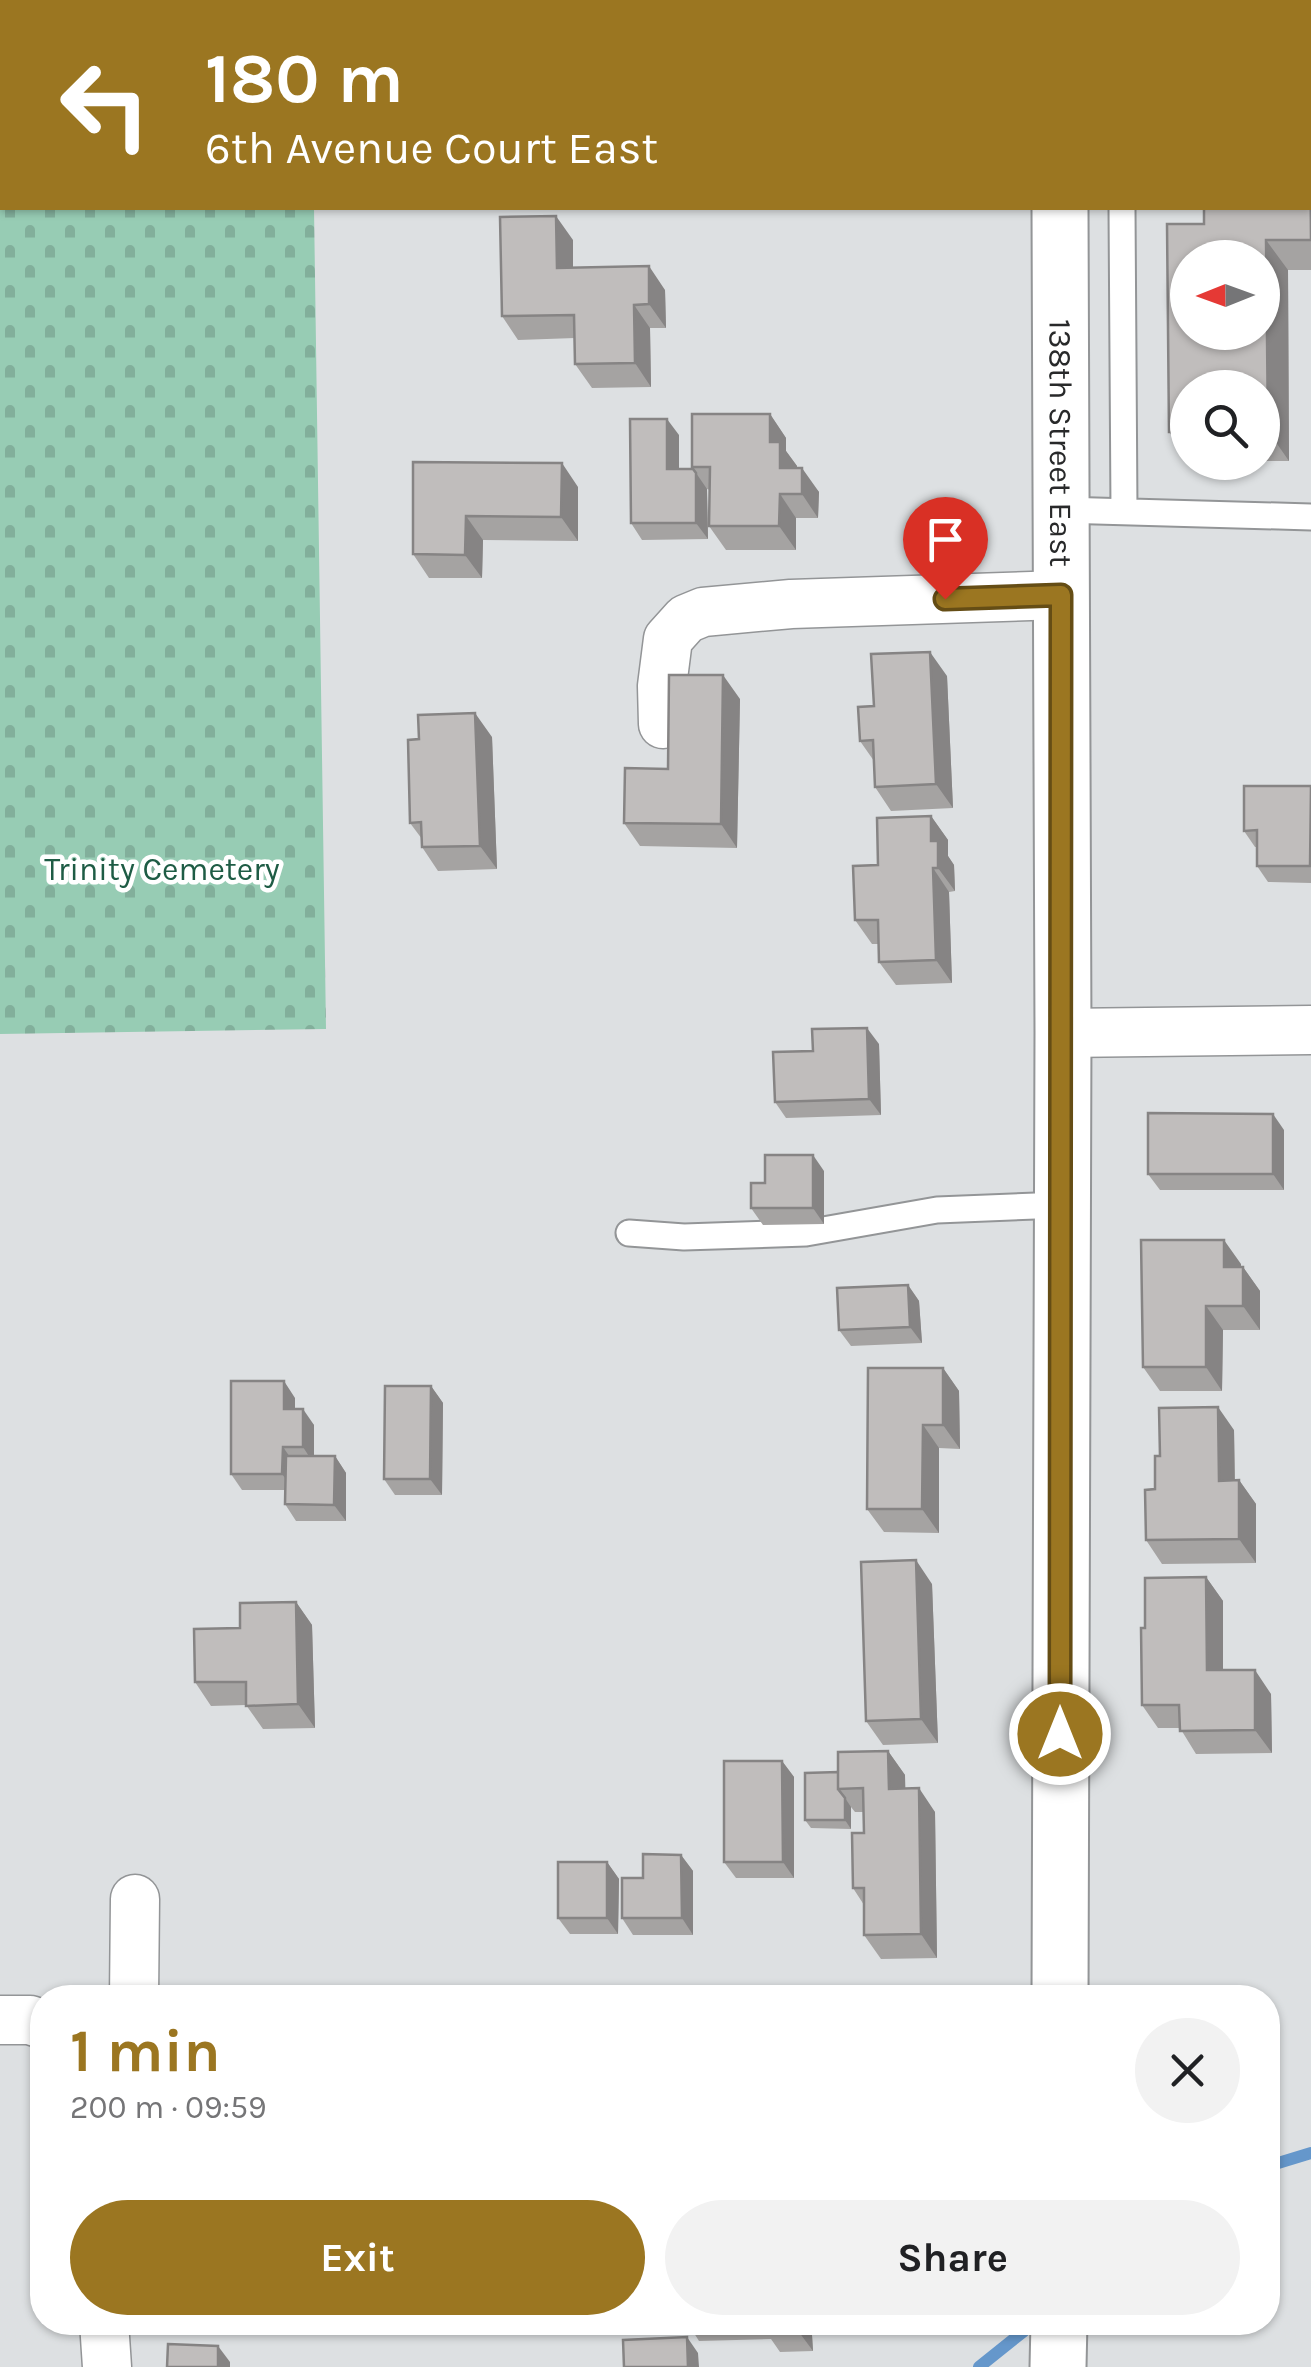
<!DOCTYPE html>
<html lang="en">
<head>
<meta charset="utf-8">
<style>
  :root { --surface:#fff; --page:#f2f2f2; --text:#202124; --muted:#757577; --accent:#9b7621 }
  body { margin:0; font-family:Karla,sans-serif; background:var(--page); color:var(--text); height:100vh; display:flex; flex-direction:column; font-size:38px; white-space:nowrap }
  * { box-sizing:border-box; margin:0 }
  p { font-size:32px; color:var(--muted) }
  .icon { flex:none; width:55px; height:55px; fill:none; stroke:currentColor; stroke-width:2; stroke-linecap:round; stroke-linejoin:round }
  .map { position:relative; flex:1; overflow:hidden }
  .side { position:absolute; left:30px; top:1985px; width:1250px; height:350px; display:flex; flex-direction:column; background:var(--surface); border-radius:40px; box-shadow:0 2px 8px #0004 }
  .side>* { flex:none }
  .top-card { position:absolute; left:0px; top:0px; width:1312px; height:210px; box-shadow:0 2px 8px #0004; background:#9b7621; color:#fff; overflow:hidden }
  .needle { width:65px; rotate:269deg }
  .buttons { position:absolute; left:1170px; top:240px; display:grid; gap:20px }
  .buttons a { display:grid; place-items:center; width:110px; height:110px; border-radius:50%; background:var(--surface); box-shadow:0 2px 8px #0004; font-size:50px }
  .pin { position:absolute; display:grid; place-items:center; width:85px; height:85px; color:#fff; margin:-102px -42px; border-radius:50% 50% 50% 0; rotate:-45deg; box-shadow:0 0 10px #0007 }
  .pin .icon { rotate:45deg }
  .me { position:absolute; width:110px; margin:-55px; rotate:0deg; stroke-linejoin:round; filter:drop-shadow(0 0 8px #0008) }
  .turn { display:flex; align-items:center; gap:35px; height:210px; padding:0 40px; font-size:45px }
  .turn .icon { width:130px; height:130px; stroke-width:2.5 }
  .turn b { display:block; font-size:70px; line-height:85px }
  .round { display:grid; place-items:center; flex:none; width:105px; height:105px; border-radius:52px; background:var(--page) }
  .overview { display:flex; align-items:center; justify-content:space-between; height:170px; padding:0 40px }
  h1 { font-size:60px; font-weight:700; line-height:75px; color:var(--accent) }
  .cta { display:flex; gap:20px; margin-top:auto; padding:20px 40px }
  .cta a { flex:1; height:115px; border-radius:60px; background:var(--accent); color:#fff; font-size:40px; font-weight:700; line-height:115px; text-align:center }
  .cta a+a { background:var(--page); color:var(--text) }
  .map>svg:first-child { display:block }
  .cemetery { fill:url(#cemetery-stones) }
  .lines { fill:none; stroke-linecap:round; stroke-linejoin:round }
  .stream { stroke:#6597cb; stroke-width:12 }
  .lane-casing { stroke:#939597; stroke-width:29 }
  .street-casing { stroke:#939597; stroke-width:51 }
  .secondary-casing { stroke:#939597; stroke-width:59 }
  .lane { stroke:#fff; stroke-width:25 }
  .street { stroke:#fff; stroke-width:48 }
  .secondary { stroke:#fff; stroke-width:55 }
  .wall { fill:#a5a3a2 }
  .shaded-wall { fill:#868484 }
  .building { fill:#c0bdbc; stroke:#868484; stroke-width:2.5; fill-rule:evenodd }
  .route-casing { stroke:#654d15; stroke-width:25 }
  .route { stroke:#9b7621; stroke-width:18 }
  .labels { text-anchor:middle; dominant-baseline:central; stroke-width:9; stroke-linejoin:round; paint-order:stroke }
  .street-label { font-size:32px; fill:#28292a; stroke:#fff }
  .park-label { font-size:32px; fill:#1e5c45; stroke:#fff }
</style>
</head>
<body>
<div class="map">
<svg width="1311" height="2367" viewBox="0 0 1311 2367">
  <defs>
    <pattern id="cemetery-stones" width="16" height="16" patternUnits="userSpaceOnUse" patternTransform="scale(2.5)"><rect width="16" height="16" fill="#97ccb4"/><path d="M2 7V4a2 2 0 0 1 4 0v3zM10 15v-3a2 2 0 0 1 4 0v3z" fill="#82af9b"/></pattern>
  </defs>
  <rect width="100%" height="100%" fill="#dde0e2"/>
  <!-- cemetery -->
  <path class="cemetery" d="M0 0H310L2 2V208H314L326 1029 0 1034Z"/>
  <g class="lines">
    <!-- stream -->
    <path class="stream" d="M1268 2166 1311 2153
      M979 2367 1024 2331"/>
    <!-- lane casing -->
    <g class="lane-casing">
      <path id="lane" d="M1310 89H1311
        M1122 208 1124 511
        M1061 510 1311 517
        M629 1233 684 1237 806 1233 937 1210 1062 1205"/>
    </g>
    <!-- street casing -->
    <g class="street-casing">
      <path id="street" d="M663 724 662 686 668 639 686 619 703 612 791 604 1061 595
        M1063 1033 1311 1030
        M134 1998 135 1899
        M0 2020H30L42 2024
        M104 2322 107 2367"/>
    </g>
    <!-- secondary casing -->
    <g class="secondary-casing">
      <g id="secondary">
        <path d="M1059 0V2"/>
        <path id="s1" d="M1060 208 1063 1033 1060 1998"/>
        <path d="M1058 2367 1059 2322"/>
      </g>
    </g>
    <!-- lane -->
    <use href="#lane" class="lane"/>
    <!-- street -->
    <use href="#street" class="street"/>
    <!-- secondary -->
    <use href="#secondary" class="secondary"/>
  </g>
  <!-- wall -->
  <path class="wall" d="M800 0H915V2H800Z
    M1311 131V270H1288L1289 461H1262V388H1188V458L1169 432 1204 224Z
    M573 240V268L665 290 666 328H650L651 387 592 388 575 364V338L518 340 502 316Z
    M770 414 786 438V451L797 466V468L819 492 818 518H796V550H726L709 526 710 490 707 489 708 539 642 540 631 523 679 435V469H693L692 467Z
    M413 462 578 487V541L483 540 482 578H429L413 554Z
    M947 676 953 808 891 811 875 787 874 761 860 741 874 706Z
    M740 699 737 848 640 846 624 823 668 769Z
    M492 737 497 869 438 871 422 847V839L410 823Z
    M1311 786V883L1268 882 1257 866V847H1255L1244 831Z
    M931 816 948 840V856L954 865 955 891 949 892 952 983 896 985 879 962V944H872L855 920 878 865Z
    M879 1044 881 1115 786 1118 775 1102 813 1051Z
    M1284 1130V1190H1160L1148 1174Z
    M824 1171V1224L763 1225 751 1208Z
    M1241 1264V1267H1243L1260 1291V1330H1223L1222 1391H1160L1143 1367Z
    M908 1285 919 1301 922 1343 851 1346 839 1330Z
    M943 1368 959 1391 960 1449 939 1448V1533L884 1532 867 1509Z
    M431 1386 443 1403 442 1495H395L384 1479Z
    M295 1398V1409L314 1425V1456H335L346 1473V1521H296L285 1504V1490H242L231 1474Z
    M1234 1430 1235 1480H1239L1256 1504V1563L1162 1564 1146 1540 1160 1456Z
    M1206 1577 1223 1601V1670L1271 1694 1272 1753 1196 1754 1180 1728H1158L1142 1705 1145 1628Z
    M932 1584 938 1743 883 1745 866 1721Z
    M296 1602 312 1625 315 1728 263 1729 246 1705 211 1706 195 1682 240 1628Z
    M888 1751 905 1775V1789L935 1812 937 1958 881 1959 864 1935V1905L853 1888 864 1833V1812H855L851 1807V1829L811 1828 805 1820 838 1772Z
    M782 1761 794 1777V1878H736L724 1862Z
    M681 1855 693 1871V1935H633L622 1918 643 1878Z
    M607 1862 619 1879 618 1934H570L558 1918Z
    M176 2322H226V2332H183Z
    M273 2322H315V2328H276Z
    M687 2322H861V2333L812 2335 813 2351 780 2352 771 2339 699 2341Z"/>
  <!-- shaded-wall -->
  <path class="shaded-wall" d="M556 216 573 240V292L557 268Z
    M1266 240 1288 270 1289 461 1268 431Z
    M649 266 665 290 666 328 649 304Z
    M634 305 650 328 651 387 635 363Z
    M770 414 786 438V451L797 466 796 492 780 468 770 442Z
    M667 419 679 435V485L667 469Z
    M562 463 578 487V541L561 517Z
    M802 468 819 492 818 518 802 494Z
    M696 473 707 489 708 539 696 523Z
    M780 494 796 518V550L779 526Z
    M466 516 483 540 482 578 465 555Z
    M930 652 947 676 953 808 936 784Z
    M723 675 740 699 737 848 721 824Z
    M475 713 492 737 497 869 480 846Z
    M931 816 948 840V856L954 865 955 891 938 868 931 841Z
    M933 868 949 892 952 983 936 960Z
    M867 1028 879 1044 881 1115 869 1099Z
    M1273 1114 1284 1130V1190L1273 1174Z
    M813 1155 824 1171V1224L813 1208Z
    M1224 1240 1241 1264V1291L1224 1267Z
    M1243 1267 1260 1291V1330L1243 1306Z
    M908 1285 919 1301 922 1343 910 1327Z
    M1206 1306 1223 1330 1222 1391 1206 1367Z
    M943 1368 959 1391 960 1449 943 1425Z
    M284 1381 295 1398V1426L284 1409Z
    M431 1386 443 1403 442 1495 430 1479Z
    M1218 1407 1234 1430 1235 1504 1219 1481Z
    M303 1409 314 1425V1464L303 1447Z
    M923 1425 939 1448V1533L922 1509Z
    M283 1447 294 1463V1490L282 1474Z
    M335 1456 346 1473V1521L334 1505Z
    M1239 1480 1256 1504V1563L1239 1539Z
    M916 1560 932 1584 938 1743 921 1719Z
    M1206 1577 1223 1601V1694L1207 1670Z
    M296 1602 312 1625 315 1728 298 1704Z
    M1255 1670 1271 1694 1272 1753 1255 1730Z
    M888 1751 905 1775 906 1812 889 1789Z
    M782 1761 794 1777V1878L783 1862Z
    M919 1788 935 1812 937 1958 921 1934Z
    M845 1798 851 1807V1829L845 1820Z
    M681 1855 693 1871V1935L682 1918Z
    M607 1862 619 1879 618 1934 607 1918Z
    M796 2322H803L812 2335 813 2351 796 2328Z
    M853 2322H861V2333Z
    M687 2337 698 2353 699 2367H688Z
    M218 2346 230 2362V2367H218Z"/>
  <!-- building -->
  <path class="building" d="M800 0H849L848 2H800Z
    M1310 131 1311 240H1266L1268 431H1262V388H1188V432H1169L1167 224H1204V208H1310ZM1188 258H1262V332H1188Z
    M556 216 557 268 649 266V304L634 305 635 363 575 364 574 315 502 316 500 217Z
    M692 414H770V442H780V468H802V494H780L779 526H709L710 467H692Z
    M630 419H667V469H693L696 473V523H631Z
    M413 462 562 463 561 517 466 516 465 555 413 554Z
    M930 652 936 784 875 787 873 740 860 741 858 707 874 706 871 654Z
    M669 675H723L721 824 624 823 625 768 668 769Z
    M475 713 480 846 422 847 421 822 410 823 408 740 419 739 418 715Z
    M1244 786H1311L1310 866H1257V830L1244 831Z
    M931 816V841H938V868H933L936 960 879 962 878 920H855L853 866 878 865 877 818Z
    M867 1028 869 1099 775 1102 773 1052 813 1051 812 1029Z
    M1148 1113 1273 1114V1174H1148Z
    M765 1155H813V1208H751V1183H765Z
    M1141 1240H1224V1267H1243V1306H1206V1367H1143Z
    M908 1285 910 1327 839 1330 837 1288Z
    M868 1368H943V1425H923L922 1509H867Z
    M231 1381H284V1409H303V1447H283L282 1474H231Z
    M385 1386H431L430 1479H384Z
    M1218 1407 1219 1481 1239 1480V1539L1146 1540 1145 1490 1155 1489V1456H1160L1159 1408Z
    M286 1456H335L334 1505 285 1504Z
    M916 1560 921 1719 866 1721 861 1562Z
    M1206 1577 1207 1670H1255V1730L1180 1731 1179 1705H1142L1141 1628H1145V1578Z
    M296 1602 298 1704 246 1706V1682H195L194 1629 240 1628V1603Z
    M888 1751 889 1789 919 1788 921 1934 864 1935V1888H853L852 1833H864L863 1788 838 1789V1752Z
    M724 1761H782L783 1862H724Z
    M838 1772V1789L845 1798V1820H805V1773Z
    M643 1854 681 1855 682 1918H622V1878H643Z
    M558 1862H607V1918H558Z
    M764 2322H796V2328L764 2329Z
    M687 2337 688 2367H624L623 2340Z
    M168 2344 218 2346V2367H167Z"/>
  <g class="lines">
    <!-- route casing -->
    <g class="route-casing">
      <path id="route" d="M945 599 1061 595 1060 1734"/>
    </g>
    <!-- route -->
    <use href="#route" class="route"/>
  </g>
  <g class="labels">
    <!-- street labels -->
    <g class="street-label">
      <text stroke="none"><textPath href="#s1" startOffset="235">138th Street East</textPath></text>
    </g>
    <!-- park labels -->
    <g class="park-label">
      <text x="162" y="869">Trinity Cemetery</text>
    </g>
  </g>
</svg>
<div class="buttons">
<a><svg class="needle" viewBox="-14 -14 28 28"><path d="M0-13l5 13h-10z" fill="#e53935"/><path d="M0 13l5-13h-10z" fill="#757577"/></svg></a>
<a><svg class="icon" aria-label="search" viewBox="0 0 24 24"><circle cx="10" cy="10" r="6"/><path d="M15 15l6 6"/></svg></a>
</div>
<div class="pin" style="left:945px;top:599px;background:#d93025"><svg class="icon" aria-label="arrive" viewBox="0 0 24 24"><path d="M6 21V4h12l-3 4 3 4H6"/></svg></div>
<svg class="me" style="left:1060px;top:1734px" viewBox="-20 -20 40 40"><circle r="17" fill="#9b7621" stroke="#fff" stroke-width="3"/><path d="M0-11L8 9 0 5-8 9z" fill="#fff"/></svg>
<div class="top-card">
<div class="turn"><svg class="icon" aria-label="left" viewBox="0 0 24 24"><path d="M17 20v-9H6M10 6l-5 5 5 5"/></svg><div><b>180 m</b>6th Avenue Court East</div></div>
</div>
<section class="side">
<div class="overview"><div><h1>1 min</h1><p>200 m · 09:59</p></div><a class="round"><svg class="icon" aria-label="close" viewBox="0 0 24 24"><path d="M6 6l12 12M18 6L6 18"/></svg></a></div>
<div class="cta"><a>Exit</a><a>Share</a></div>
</section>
</div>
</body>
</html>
